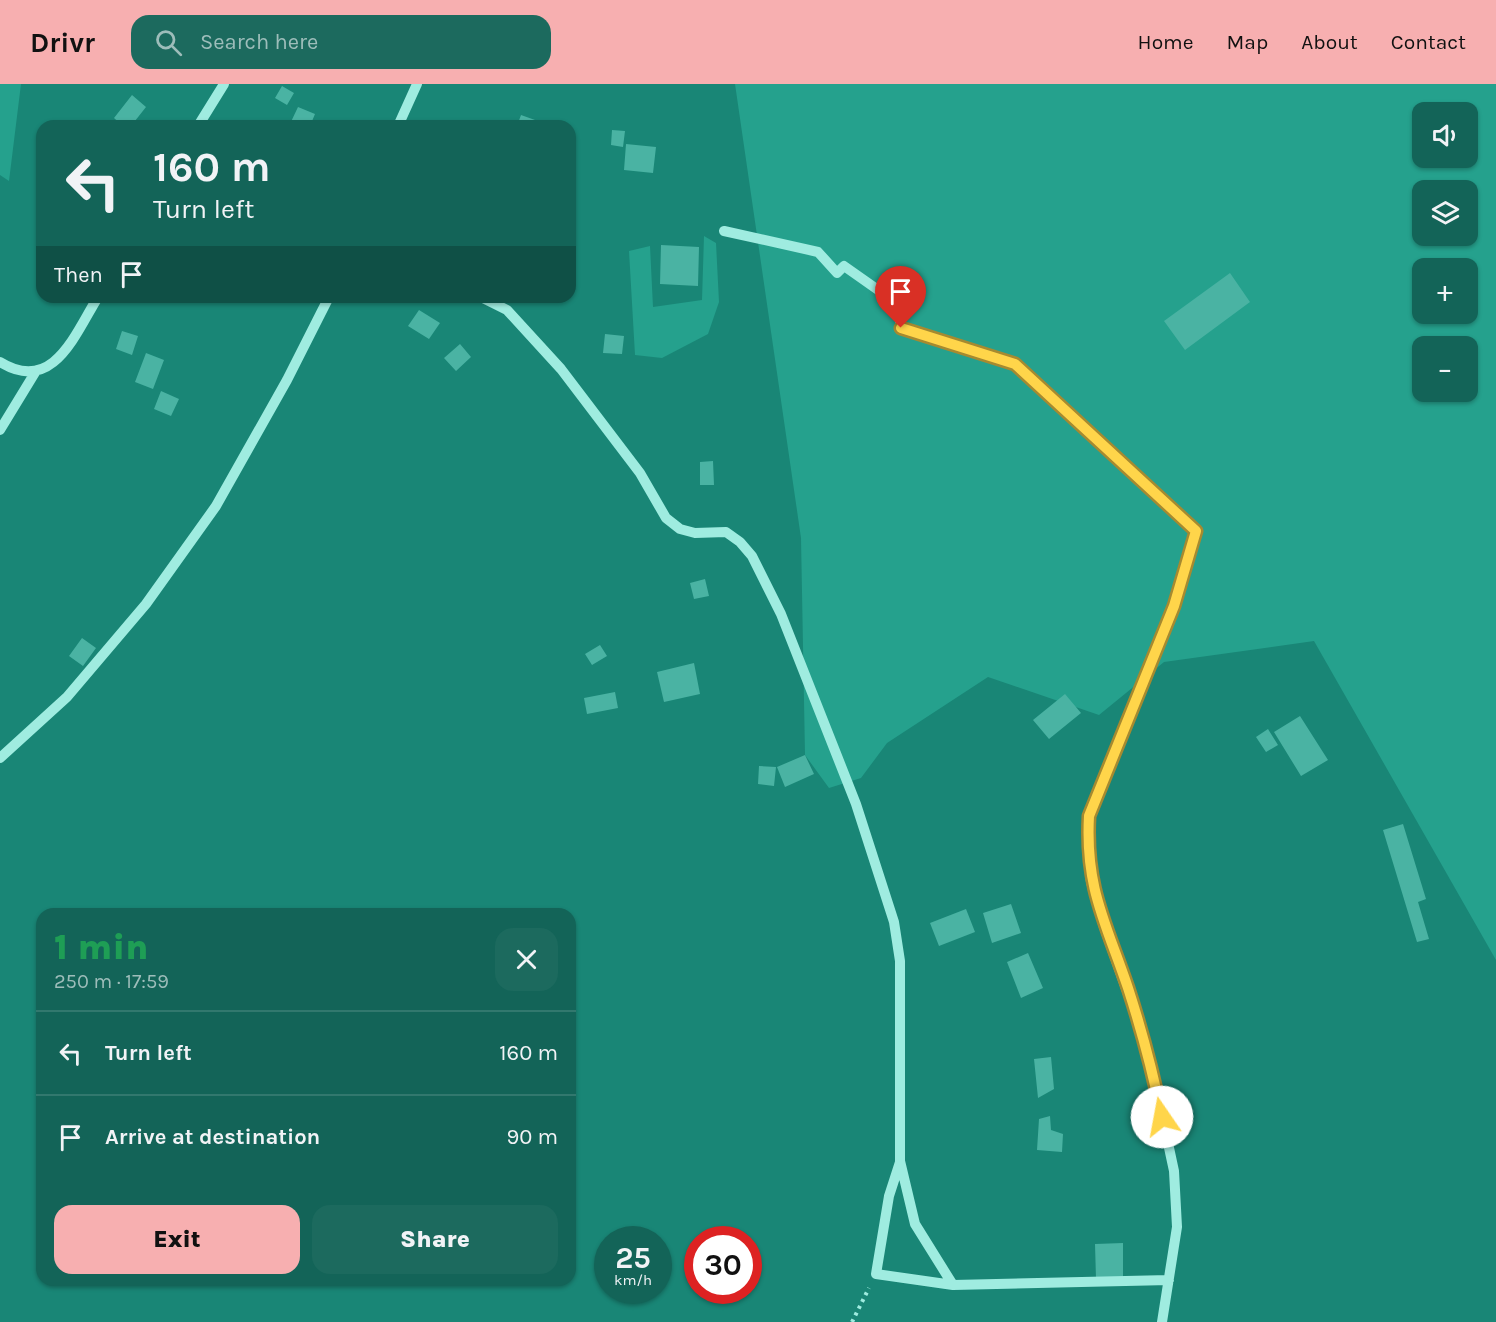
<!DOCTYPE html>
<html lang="en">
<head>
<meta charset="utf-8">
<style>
  :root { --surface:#136458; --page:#1c6a5e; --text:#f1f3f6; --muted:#9dbdba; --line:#32786e; --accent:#f7afb0 }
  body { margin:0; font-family:Karla,sans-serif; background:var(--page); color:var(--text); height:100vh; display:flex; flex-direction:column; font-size:22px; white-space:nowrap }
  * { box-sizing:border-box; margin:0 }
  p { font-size:20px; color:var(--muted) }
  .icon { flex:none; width:33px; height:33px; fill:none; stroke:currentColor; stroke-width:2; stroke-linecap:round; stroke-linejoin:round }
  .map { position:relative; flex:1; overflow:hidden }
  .sheet { position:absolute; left:36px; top:824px; width:540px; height:378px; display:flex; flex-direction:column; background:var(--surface); border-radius:18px; box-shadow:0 2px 4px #0004 }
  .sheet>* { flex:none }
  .guide { position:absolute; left:36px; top:36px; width:540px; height:183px; border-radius:18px; box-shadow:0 2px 4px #0004; background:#136458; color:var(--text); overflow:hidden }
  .buttons { position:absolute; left:1412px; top:18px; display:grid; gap:12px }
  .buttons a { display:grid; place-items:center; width:66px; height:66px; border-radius:12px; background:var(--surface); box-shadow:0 2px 4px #0004; font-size:30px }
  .speed { position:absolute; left:594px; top:1142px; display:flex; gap:12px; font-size:30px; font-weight:700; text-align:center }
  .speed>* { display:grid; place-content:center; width:78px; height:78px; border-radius:50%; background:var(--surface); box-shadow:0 2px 4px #0004; line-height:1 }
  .speed small { font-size:15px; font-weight:400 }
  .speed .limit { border:9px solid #d22; background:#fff; color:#111 }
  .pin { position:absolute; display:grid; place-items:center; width:51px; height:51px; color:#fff; margin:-62px -26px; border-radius:50% 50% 50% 0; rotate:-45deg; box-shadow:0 0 6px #0007 }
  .pin .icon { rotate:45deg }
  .me { position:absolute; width:66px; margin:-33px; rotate:348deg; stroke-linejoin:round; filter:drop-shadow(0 0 4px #0008) }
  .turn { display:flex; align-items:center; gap:21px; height:126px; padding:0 18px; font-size:27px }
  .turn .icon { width:78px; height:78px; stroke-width:2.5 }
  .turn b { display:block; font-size:42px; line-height:51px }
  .then { display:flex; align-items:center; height:57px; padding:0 18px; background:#0003; gap:12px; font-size:22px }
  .round { display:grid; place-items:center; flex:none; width:63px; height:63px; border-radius:18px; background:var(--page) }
  .summary { display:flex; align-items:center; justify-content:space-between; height:102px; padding:0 18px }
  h1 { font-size:36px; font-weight:800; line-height:45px; color:#1e9e55 }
  .button { display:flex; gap:12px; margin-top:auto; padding:12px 18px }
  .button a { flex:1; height:69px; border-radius:18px; background:var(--accent); color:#111; font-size:24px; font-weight:800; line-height:69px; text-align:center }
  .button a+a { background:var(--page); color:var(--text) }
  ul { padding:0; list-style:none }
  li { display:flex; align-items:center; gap:18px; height:84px; padding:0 18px; border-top:2px solid var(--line) }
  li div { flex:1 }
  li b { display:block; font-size:22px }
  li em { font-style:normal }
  header { display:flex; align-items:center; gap:36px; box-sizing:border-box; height:84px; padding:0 30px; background:var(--accent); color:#111 }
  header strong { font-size:28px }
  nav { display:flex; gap:33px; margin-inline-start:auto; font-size:21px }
  .search { width:420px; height:54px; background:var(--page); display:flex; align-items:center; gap:15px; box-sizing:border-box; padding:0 21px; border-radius:18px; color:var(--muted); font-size:22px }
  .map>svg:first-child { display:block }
  .green { fill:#25a18d; fill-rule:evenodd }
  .building { fill:#4ab3a3 }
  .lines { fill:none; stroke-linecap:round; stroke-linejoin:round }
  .path { stroke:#9fece0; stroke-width:4; stroke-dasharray:3 4.5; stroke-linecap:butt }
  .minor { stroke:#9fece0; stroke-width:10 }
  .route-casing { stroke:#a68a30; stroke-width:15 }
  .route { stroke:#ffd54a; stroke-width:10 }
</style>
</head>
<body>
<header>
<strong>Drivr</strong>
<div class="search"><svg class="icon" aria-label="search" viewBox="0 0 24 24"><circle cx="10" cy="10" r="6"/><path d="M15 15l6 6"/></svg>Search here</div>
<nav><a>Home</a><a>Map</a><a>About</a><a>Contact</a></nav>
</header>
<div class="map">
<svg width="1496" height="1238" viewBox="0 0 1496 1238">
  <rect width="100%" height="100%" fill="#198676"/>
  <!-- green -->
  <path class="green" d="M0 0H21L9 97 0 91Z
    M735 0H1496V876L1314 557 1164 578 1099 631 988 593 887 659 861 694 829 704 805 671 801 454ZM1422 28H1467V74H1422ZM1422 106H1467V152H1422ZM1422 184H1467V230H1422ZM1422 262H1467V308H1422Z
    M704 152 716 159 719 218 708 250 662 274 635 271 629 167 650 162 653 223 702 216Z"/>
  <!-- building -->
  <path class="building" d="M282 2 294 9 287 21 275 14Z
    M132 11 146 23 131 42H123L114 34Z
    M298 23 315 30 310 42H289Z
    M521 31 535 36 533 42H517Z
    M612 46 625 47 623 63 611 61Z
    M626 60 656 63 653 89 624 86Z
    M661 161 699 163 698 202 660 200Z
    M1230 189 1250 218 1185 266 1164 237Z
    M419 226 440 239 429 255 408 242Z
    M122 247 138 252 132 271 116 265Z
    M605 250 624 252 622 270 603 269Z
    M460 260 471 273 456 287 444 274Z
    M146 269 164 276 153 305 135 298Z
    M161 307 179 315 171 332 154 325Z
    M713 377 714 401H700V378Z
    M705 495 709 512 694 515 690 499Z
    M82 554 96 564 83 582 69 572Z
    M600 561 607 572 592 581 585 570Z
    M694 579 700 610 664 618 657 588Z
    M615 608 618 624 587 630 584 614Z
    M1065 610 1081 629 1049 655 1033 636Z
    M1300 632 1328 676 1301 692 1274 648Z
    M1268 645 1278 661 1266 668 1256 653Z
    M805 671 814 690 785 703 777 683Z
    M759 682 776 683 774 702 758 700Z
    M1403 740 1426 815 1418 818 1429 855 1417 858 1383 746Z
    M1011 820 1021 849 992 859 983 829Z
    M966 825 975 848 939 862 930 839Z
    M1028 869 1043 904 1021 914 1007 878Z
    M1051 973 1054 1005 1038 1014 1034 975Z
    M1050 1032 1051 1046 1063 1050 1062 1068 1037 1066 1039 1035Z
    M1123 1159V1194L1096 1195 1095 1160Z"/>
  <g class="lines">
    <!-- path -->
    <path class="path" d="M852 1238 869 1204"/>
    <!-- minor -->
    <path class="minor" d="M198 42 224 0
      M398 42 417 0
      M724 147 818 168 837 189 844 182 898 220 901 244 1015 280 1196 447 1174 522 1089 732 1087 761 1091 798 1103 840 1148 966 1174 1087 1177 1143 1162 1238
      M481 213 507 226 561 285 640 389 666 434 680 445 695 449 726 448 740 458 752 472 781 530 856 720 894 838 900 877V1077L915 1140 953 1201
      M0 278C53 311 75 250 98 213
      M0 346 36 287
      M0 674 67 613 146 520 216 422 287 296 329 213
      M900 1078 889 1112 876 1190 953 1201 1169 1196"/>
  </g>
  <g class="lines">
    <!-- route casing -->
    <g class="route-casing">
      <path id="route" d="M901 244 1015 280 1196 447 1174 522 1089 732C1085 804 1106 839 1128 904 1142 947 1153 989 1162 1033"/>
    </g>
    <!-- route -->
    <use href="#route" class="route"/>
  </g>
</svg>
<div class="buttons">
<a><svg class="icon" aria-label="sound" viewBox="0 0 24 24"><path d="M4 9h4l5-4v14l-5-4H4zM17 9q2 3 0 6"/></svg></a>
<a><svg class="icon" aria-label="layers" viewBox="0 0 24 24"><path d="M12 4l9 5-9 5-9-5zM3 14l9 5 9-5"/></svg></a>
<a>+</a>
<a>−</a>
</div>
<div class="speed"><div>25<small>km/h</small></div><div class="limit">30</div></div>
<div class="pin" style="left:901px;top:244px;background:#d93025"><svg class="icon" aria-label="arrive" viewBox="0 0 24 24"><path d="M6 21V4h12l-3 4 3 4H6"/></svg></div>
<svg class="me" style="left:1162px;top:1033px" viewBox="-20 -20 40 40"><circle r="19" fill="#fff"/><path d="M0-13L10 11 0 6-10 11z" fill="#ffd54a"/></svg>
<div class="guide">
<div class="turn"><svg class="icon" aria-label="left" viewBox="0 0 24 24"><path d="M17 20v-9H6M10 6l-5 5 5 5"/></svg><div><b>160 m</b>Turn left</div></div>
<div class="then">Then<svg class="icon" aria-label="arrive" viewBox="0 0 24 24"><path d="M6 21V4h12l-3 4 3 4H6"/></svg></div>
</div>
<section class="sheet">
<div class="summary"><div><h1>1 min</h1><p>250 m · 17:59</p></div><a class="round"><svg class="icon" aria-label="close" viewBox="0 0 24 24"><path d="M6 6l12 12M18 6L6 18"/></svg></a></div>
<ul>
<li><svg class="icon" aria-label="left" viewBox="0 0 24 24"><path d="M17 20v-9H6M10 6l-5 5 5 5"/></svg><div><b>Turn left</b></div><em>160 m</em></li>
<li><svg class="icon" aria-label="arrive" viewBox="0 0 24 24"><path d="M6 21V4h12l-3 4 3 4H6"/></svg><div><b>Arrive at destination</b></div><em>90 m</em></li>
</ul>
<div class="button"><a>Exit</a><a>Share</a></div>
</section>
</div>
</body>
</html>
